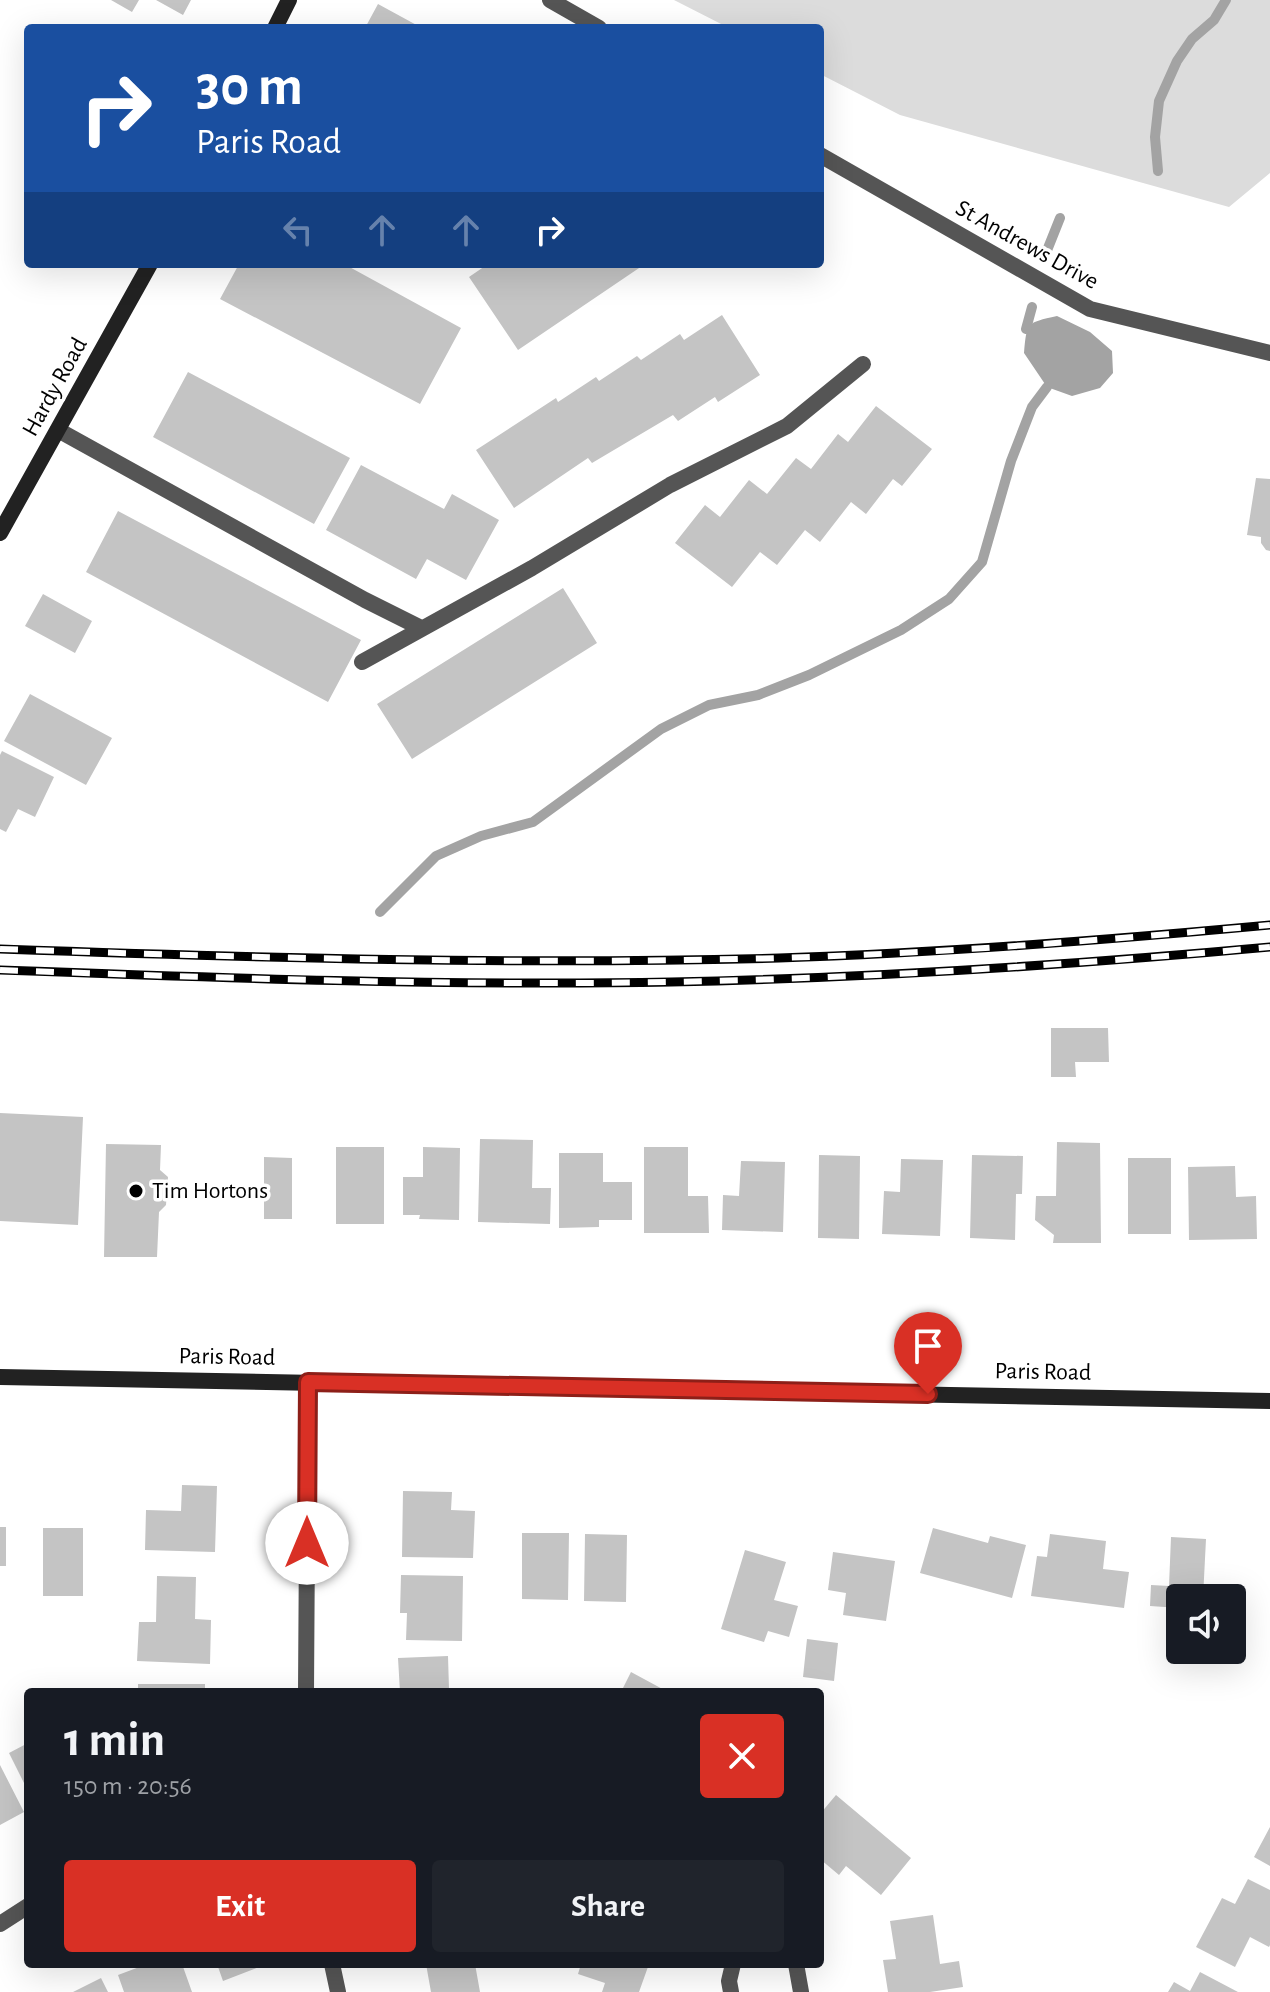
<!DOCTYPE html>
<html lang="en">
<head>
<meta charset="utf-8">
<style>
  :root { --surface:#171b24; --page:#20242c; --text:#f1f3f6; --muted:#9ea1a6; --accent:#d93025 }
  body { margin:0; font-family:"Alegreya Sans",sans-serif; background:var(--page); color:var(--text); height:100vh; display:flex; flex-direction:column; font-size:30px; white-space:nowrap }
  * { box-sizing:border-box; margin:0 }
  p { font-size:26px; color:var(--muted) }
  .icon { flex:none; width:44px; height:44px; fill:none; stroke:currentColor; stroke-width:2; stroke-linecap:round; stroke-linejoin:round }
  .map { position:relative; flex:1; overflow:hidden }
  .details { position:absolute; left:24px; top:1688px; width:800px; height:280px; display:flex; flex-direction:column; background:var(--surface); border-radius:8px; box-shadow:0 8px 32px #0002 }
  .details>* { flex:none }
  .hud { position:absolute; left:24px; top:24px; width:800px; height:244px; border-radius:8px; box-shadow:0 8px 32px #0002; background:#1a4fa0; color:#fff; overflow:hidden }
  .controls { position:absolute; left:1166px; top:1584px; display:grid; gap:16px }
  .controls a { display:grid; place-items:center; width:80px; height:80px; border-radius:8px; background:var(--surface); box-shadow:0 8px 32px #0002; font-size:40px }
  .pin { position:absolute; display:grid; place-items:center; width:68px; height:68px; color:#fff; margin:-82px -34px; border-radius:50% 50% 50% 0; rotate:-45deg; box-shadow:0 0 8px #0007 }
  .pin .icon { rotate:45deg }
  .me { position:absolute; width:88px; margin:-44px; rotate:0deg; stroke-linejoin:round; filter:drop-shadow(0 0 6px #0008) }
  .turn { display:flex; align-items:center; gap:28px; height:168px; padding:0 40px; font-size:36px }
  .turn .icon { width:104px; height:104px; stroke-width:2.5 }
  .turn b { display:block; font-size:56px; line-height:68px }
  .lanes { display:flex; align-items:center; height:76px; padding:0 40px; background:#0003; justify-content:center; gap:40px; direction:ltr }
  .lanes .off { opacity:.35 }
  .round { display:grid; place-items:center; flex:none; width:84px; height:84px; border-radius:8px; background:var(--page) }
  .summary { display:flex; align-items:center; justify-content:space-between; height:136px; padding:0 40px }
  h1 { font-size:48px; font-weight:600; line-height:60px }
  .cta { display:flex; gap:16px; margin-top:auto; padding:16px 40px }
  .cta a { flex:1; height:92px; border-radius:8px; background:var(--accent); color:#fff; font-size:32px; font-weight:600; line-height:92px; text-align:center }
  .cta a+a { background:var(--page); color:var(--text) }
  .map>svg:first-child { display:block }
  .green { fill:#dcdcdc }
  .water { fill:#a3a3a3 }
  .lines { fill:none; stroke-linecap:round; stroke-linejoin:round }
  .stream { stroke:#a3a3a3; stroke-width:10 }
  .building { fill:#c4c4c4 }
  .service { stroke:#555; stroke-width:16 }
  .minor { stroke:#555; stroke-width:16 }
  .secondary { stroke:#222; stroke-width:16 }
  .rail-casing { stroke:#000; stroke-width:9 }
  .rail { stroke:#fff; stroke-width:6; stroke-dasharray:18; stroke-linecap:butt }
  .route-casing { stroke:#8d1f18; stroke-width:20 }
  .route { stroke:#d93025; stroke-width:14 }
  .poi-dot { fill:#000; stroke:#fff; stroke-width:3 }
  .labels { text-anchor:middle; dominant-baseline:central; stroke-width:7; stroke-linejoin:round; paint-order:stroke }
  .street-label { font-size:24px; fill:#000; stroke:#fff }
  .poi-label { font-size:24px; fill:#000; stroke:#fff; text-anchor:start }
</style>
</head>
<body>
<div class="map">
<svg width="1270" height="1992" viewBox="0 0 1270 1992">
  <rect width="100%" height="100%" fill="#fff"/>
  <!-- green -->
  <path class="green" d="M674 0H1270V173L1229 207 900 115 820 74V28H729Z"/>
  <!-- water -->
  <path class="water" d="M1057 316 1090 332 1112 351 1113 373 1100 388 1072 396 1047 387 1024 353C1027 322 1026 323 1057 316Z"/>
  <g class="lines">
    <!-- stream -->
    <path class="stream" d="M1158 171 1155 137 1159 101 1177 61 1192 39 1214 20 1226 0
      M1044 258 1060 218
      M1026 329 1032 307
      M380 912 436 856 481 836 533 822 661 729 709 705 758 695 809 675 901 630 949 599 982 562 1011 461 1032 407 1047 387"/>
  </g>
  <!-- building -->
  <path class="building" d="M111 0H139L132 12Z
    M156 0H191L183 15Z
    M378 4 422 28H365Z
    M239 264H344L461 328 420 404 220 299Z
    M488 264H645L518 350 469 277Z
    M722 315 760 375 718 402 715 397 678 421 673 415 592 463 588 458 514 508 476 450 556 398 558 402 596 377 599 381 637 356 641 360 680 334 684 340Z
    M188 372 350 458 314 524 153 437Z
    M876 406 932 449 902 486 893 479 866 514 851 502 820 542 805 530 777 565 760 552 732 587 675 543 705 505 720 517 749 480 767 494 796 458 811 469 838 434 848 442Z
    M361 465 444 509 452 494 499 520 466 580 427 559 416 579 326 530Z
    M1256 478 1270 479V551L1266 550 1261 543V537L1247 535Z
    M118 511 361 640 328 702 86 572Z
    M563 588 597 643 412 759 377 704Z
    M43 594 92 621 75 653 25 626Z
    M30 694 112 738 86 785 4 741Z
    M2 751 54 777 35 817 18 809 6 832 0 829V755Z
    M1051 1028H1108L1109 1062H1075L1076 1077H1051Z
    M0 1113 83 1117 78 1225 0 1221Z
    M480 1139 533 1140 532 1188H551L550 1224 478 1222Z
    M1057 1142 1100 1143 1101 1243H1053L1054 1235 1035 1220 1036 1196H1056Z
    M106 1144 161 1145 160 1170 168 1177 166 1205 159 1212 157 1257H104Z
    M336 1147H384V1224H336Z
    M423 1147 460 1148 459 1220 419 1219 420 1215H403V1177H423Z
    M644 1147H688V1196H708L709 1233H644Z
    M559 1153H603V1182H632V1220H599V1227L559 1228Z
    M819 1155 860 1156 859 1239 818 1238Z
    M972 1155 1023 1156 1022 1194H1016L1015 1240 970 1238Z
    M264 1157 292 1158V1219H264Z
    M1128 1158H1171V1234H1128Z
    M901 1159 943 1160 940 1236 882 1234 884 1191 900 1192Z
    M741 1161 785 1162 783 1232 722 1230 723 1195 739 1196Z
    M1235 1166 1236 1197 1256 1196 1257 1239 1189 1240 1188 1167Z
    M182 1485 217 1486 215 1552 145 1550 146 1510 181 1511Z
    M403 1491 452 1492 451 1510 475 1511 473 1558 402 1557Z
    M0 1527H6V1566H0Z
    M43 1528H83V1596H43Z
    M933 1528 988 1543 990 1536 1026 1545 1012 1598 920 1573Z
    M522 1533H569L568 1600 522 1599Z
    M585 1534 627 1535 626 1602 584 1601Z
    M1050 1534 1106 1541 1103 1569 1129 1572 1124 1608 1031 1596 1037 1556 1047 1557Z
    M1171 1537 1206 1539 1203 1598H1180V1608L1150 1606 1151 1585 1169 1586Z
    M745 1550 786 1562 774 1600 798 1606 789 1637 768 1631 764 1642 721 1629Z
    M833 1552 895 1561 886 1621 843 1615 846 1593 828 1590Z
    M401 1575 463 1576 462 1641 406 1640 407 1613H400Z
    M157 1576 196 1577 195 1619 211 1620 210 1664 137 1661 139 1622H156Z
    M807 1639 838 1643 834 1681 803 1677Z
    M448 1656 449 1689 490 1688V1692H400L398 1658Z
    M631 1672 668 1692H621Z
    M138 1684H205V1692H138Z
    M28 1743V1791L9 1753Z
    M0 1765 24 1812 0 1825Z
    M836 1795 911 1858 881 1895 846 1866 839 1875 820 1859V1814Z
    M1270 1827V1866L1254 1857Z
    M1248 1879 1270 1890V1945L1269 1947 1250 1937 1235 1967 1196 1947 1222 1898 1235 1904Z
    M933 1915 940 1964 959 1961 963 1987 930 1992H888L883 1960 896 1959 890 1921Z
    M142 1964H182L192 1992H124L118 1975 142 1966Z
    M217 1964H267L223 1981Z
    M426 1964H475L480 1992H431Z
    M581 1964H649L639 1992H602L605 1983 578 1974Z
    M1200 1972 1238 1992H1168L1174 1982 1190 1991Z
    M101 1978 108 1992H73Z"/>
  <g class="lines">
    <!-- service -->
    <path class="service" d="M58 430 365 600 421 628
      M362 662 532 568 670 485 787 426 863 364"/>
    <!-- minor -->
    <path class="minor" d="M550 0 599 28
      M820 155 1090 309 1270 353
      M306 1692 308 1382
      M0 1924 28 1906
      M332 1964 338 1992
      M796 1964 801 1992
      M731 1992 729 1981 733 1964"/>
    <!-- secondary -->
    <path class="secondary" d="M275 28 289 0
      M0 533 150 264
      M0 1377 1270 1401"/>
    <!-- rail casing -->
    <g class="rail-casing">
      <path id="rail" d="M0 949C260 958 519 965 779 958 943 953 1107 940 1270 925
        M0 970C223 978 447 986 671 982 871 978 1071 965 1270 947"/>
    </g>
    <!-- rail -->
    <use href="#rail" class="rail"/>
  </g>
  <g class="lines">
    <!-- route casing -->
    <g class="route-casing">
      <path id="route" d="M307 1543 308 1382 928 1394"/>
    </g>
    <!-- route -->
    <use href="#route" class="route"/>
  </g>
  <!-- markers -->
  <circle class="poi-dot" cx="136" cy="1191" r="8"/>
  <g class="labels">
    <!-- street labels -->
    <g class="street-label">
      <text transform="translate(1027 245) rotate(29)">St Andrews Drive</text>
      <text transform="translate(55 387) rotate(-61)">Hardy Road</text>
      <text transform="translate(227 1357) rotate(1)">Paris Road</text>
      <text transform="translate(1043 1372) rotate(1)">Paris Road</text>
    </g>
    <!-- poi labels -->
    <g class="poi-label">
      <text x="152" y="1191">Tim Hortons</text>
    </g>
  </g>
</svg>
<div class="controls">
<a><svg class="icon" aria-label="sound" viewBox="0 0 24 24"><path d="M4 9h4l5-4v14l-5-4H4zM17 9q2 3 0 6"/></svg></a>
</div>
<div class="pin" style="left:928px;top:1394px;background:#d93025"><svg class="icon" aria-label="arrive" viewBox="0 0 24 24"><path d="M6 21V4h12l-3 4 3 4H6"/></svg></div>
<svg class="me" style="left:307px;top:1543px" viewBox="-20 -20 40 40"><circle r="19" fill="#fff"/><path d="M0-13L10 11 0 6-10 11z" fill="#d93025"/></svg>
<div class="hud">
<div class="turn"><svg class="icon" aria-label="right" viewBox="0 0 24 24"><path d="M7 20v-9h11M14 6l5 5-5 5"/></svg><div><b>30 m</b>Paris Road</div></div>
<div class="lanes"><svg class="icon off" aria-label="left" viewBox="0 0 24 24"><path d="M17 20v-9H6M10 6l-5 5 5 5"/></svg><svg class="icon off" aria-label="ahead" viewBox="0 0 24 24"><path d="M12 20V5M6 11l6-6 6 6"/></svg><svg class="icon off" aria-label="ahead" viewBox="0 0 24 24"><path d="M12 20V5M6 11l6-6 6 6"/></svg><svg class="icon" aria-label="right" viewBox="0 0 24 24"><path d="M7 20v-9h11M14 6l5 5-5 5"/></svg></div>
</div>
<section class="details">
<div class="summary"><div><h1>1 min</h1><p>150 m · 20:56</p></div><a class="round" style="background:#d93025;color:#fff"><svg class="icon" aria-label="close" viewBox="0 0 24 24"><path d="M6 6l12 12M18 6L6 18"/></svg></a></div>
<div class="cta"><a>Exit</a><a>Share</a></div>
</section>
</div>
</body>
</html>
